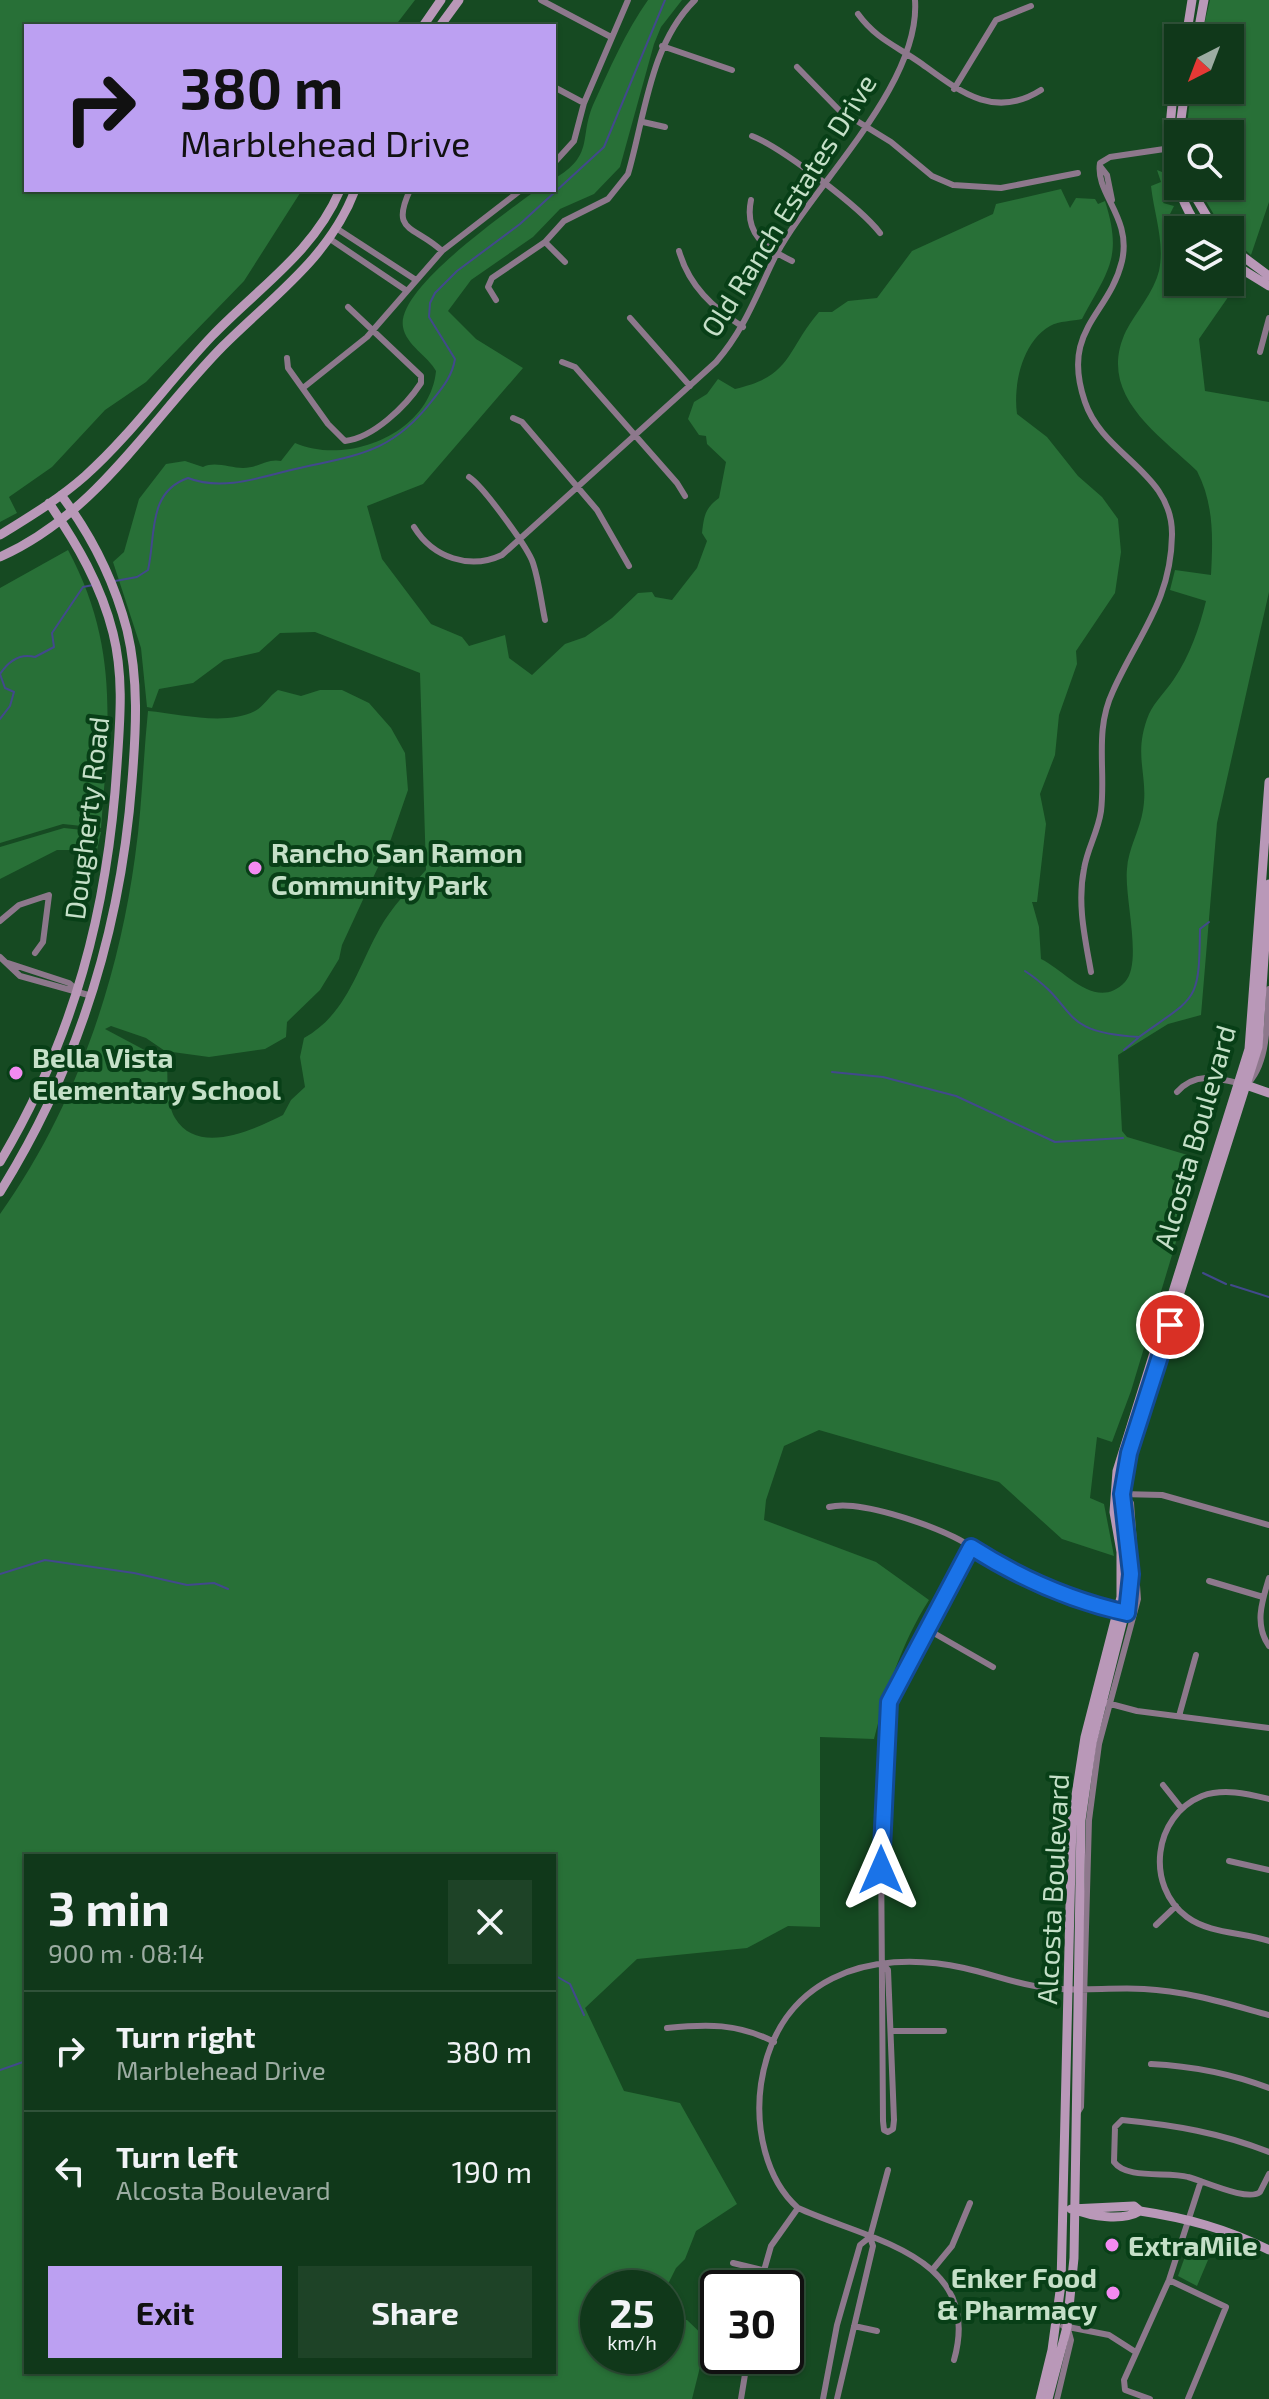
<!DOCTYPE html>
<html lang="en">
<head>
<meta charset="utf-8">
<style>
  :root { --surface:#10381a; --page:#1e4327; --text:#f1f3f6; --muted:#9caca2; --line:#305239; --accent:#bca0f2 }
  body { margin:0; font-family:"Exo 2",sans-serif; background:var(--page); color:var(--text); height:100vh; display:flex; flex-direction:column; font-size:30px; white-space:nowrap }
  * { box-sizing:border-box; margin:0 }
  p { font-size:26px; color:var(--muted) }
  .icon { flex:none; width:44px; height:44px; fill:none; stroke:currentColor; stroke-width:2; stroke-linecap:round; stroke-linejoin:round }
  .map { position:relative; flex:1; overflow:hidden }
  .side { position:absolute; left:24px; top:1854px; width:532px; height:520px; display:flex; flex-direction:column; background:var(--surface); border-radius:0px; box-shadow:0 2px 6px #0004,0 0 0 2px var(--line) }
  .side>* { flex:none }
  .top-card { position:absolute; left:24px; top:24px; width:532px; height:168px; border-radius:0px; box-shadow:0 2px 6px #0004,0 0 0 2px var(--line); background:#bca0f2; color:#111; overflow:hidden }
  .needle { width:52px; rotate:222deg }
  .fabs { position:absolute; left:1164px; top:24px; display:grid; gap:16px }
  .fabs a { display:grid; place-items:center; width:80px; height:80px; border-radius:0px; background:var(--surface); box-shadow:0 2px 6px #0004,0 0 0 2px var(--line); font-size:40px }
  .speed { position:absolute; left:580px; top:2270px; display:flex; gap:16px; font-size:40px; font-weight:700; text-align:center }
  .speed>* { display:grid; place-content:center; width:104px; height:104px; border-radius:50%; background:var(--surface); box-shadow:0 2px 6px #0004,0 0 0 2px var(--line); line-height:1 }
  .speed small { font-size:20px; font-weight:400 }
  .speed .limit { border:4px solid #111; border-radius:12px; background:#fff; color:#111 }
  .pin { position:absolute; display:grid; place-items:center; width:68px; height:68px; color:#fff; margin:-34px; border:4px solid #fff; border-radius:50%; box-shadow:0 2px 8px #0007 }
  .me { position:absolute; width:88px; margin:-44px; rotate:0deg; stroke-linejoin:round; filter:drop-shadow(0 0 6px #0008) }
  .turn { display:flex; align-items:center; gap:28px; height:168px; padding:0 24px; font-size:36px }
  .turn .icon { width:104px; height:104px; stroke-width:2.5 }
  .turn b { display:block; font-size:56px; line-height:68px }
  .round { display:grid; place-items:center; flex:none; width:84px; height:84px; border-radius:0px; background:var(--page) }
  .head { display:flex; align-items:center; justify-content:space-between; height:136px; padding:0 24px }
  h1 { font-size:48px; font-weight:700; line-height:60px }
  .primary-button { display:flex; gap:16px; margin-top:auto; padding:16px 24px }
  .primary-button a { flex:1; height:92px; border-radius:0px; background:var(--accent); color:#111; font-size:32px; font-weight:700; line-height:92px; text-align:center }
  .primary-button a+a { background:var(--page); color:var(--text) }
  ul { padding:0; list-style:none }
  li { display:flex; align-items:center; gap:24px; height:120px; padding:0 24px; border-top:2px solid var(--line) }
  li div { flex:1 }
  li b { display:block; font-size:30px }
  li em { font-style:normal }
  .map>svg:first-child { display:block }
  .green { fill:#287037; fill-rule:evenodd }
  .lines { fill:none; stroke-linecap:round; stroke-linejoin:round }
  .stream { stroke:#42498c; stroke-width:2 }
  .street { stroke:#8d788c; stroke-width:6 }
  .secondary { stroke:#b998b8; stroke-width:9 }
  .route-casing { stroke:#114b97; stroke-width:20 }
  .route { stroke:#1a73e8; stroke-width:14 }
  .poi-dot { fill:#f38af1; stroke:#083f17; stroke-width:3 }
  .labels { text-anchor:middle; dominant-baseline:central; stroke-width:8; stroke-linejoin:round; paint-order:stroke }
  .street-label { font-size:28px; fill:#c5e0c8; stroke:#083f17 }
  .poi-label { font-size:28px; font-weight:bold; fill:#c5e0c8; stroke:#083f17; text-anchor:start }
</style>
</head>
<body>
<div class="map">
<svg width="1269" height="2399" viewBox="0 0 1269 2399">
  <rect width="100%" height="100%" fill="#164a22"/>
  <!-- green -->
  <path class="green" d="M0 0H415L395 26H26V190H302L244 281 146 382 105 410 52 467 9 497 17 513 0 522Z
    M648 0H682L661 27 654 44 620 167 594 194 560 209 533 237 471 280 448 311 476 339 523 368 423 484 367 506 382 559 431 624 462 637 469 646 505 635 509 658 532 675 565 644 585 637 612 618 638 593 652 592 655 597 672 600 697 568 707 541 702 533C704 516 705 508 719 498L726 462 707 444 706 436 699 435 688 419 694 402 707 394 718 379 735 389C793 376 786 350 819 312H832L848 301 877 298 912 251 993 214 996 204 1061 189 1070 208 1076 198 1095 199 1098 204 1105 201C1123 258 1108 270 1082 319 1073 321 1059 321 1050 326 1022 342 1013 385 1017 414L1047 437 1078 476 1102 497 1118 519 1121 552 1115 593 1076 651 1077 664 1059 715 1055 755 1040 794 1046 824 1037 902H1032L1039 927 1041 959C1066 971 1096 1012 1125 982 1143 963 1124 897 1127 869 1128 849 1140 830 1143 810 1149 775 1132 755 1149 714 1155 701 1166 691 1174 679 1190 655 1199 629 1206 601L1170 590 1175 570 1211 575C1213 538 1214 504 1197 471 1157 433 1096 394 1126 331 1136 312 1154 292 1159 271 1165 242 1154 214 1151 186L1161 182 1157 170 1162 172 1168 196 1163 203 1174 206 1170 214 1178 230V282L1231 284 1236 274 1242 277 1199 339 1205 391 1269 402V592L1217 823 1201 1015 1168 1024 1118 1055 1122 1131 1127 1137 1201 1159 1131 1391 1112 1442 1097 1437 1090 1498 1104 1504 1114 1556 1062 1539 999 1482 819 1430 784 1446 766 1500 764 1520 876 1562 929 1600C901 1644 887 1689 874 1739L820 1737V1927L788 1926 747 1948 637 1959 585 2008 624 2091 680 2103 737 2204 696 2231 685 2259 676 2268 666 2288H598V2356H666V2311L675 2319 687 2320 707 2339 692 2399H0V1214C74 1110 118 983 135 857 142 809 143 760 148 711 181 714 225 726 255 711 264 706 269 696 278 690L301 696 320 690H342L369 703 391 728 405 753 408 790 391 839 342 945 339 959 320 990 287 1022 286 1037 265 1049 209 1057 165 1051 146 1038 111 1026 105 1029 167 1062C168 1080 166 1102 175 1118 198 1156 253 1130 283 1115L291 1100 305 1087 300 1057 304 1038C347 1014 357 969 380 928 391 908 411 887 426 870L420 673 315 632 280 633 259 652 224 660 193 683 159 689 152 708 147 707 141 648 113 562 124 552 139 499 166 464 185 461 203 467C215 461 230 468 243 468 258 468 268 458 281 461L295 443C348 466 430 433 436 371 428 356 406 345 403 327 396 288 507 213 536 190H554V179C595 155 579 138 593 105 609 70 626 31 648 0ZM26 1856H554V2372H26Z
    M1210 0H1269V202L1251 255 1230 237V230H1223L1197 186H1230V134H1186L1191 90H1230V38H1201Z
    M68 550C119 645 109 724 101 828L63 824 0 843V588Z
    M64 828 101 832 97 850H57L0 879V847Z
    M1187 2251 1208 2260 1197 2286 1178 2276Z"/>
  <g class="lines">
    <!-- stream -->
    <path class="stream" d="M115 581 137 577 148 570C156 536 147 492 188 478 221 491 259 478 291 470 353 455 389 456 431 402 442 388 452 377 455 359L429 317 430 303 435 293 457 271 520 224 604 147 665 0
      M0 719 10 706 14 692 5 688 0 674C8 662 20 653 35 657L54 647 52 633 83 587 93 585
      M1025 971C1081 1008 1055 1032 1139 1037 1197 995 1199 1004 1200 929L1209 922
      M1124 1050 1138 1038
      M832 1072 883 1077 956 1096 1055 1142 1123 1138
      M1203 1273 1226 1284
      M1231 1285 1269 1297
      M0 1574 45 1560 134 1573 187 1585 214 1583 228 1589
      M554 1975 570 1984 584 2015
      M0 2070 26 2061"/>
    <!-- street -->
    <path class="street" d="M541 0 611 37
      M858 14C877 40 897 46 922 64 959 91 994 120 1041 90
      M662 46 732 70
      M797 67 839 110 891 142 932 176 953 185 1001 188 1078 173
      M554 87 584 103
      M954 89 996 20 1031 6
      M643 122 665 127
      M752 136C781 147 861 208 880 233
      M554 163 574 141 584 103 628 0
      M1100 166 1107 175 1112 200
      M410 190C390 233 414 225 442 251
      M751 200C744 234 765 248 792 261
      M336 228 416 280
      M330 239 407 291
      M545 242 565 262
      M679 251C689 286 713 308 743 327
      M496 300 488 287 492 278 545 242 564 221 608 199 628 174C645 116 650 44 695 0
      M630 318 690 386
      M1260 352 1269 318
      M287 358 288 368 328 424 345 441C373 438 406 406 421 383V376L348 307
      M562 362 575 367 677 483 685 496
      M303 388 367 337 442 251 521 190
      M513 418 522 422 597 510 629 566
      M469 477C483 486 528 548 533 563 539 581 541 601 545 620
      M414 527C433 558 470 570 502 555L716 362C745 329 757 293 776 255 814 184 921 85 915 0
      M0 921 19 905 49 895 43 942 35 953
      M0 957 20 976 92 996
      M8 963 69 983 78 991
      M1091 972C1085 938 1077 904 1084 869 1087 849 1098 832 1101 811 1106 770 1094 731 1113 691 1138 635 1171 601 1172 535 1173 472 1103 456 1085 402 1060 329 1109 316 1122 261 1132 217 1095 194 1100 163L1110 157 1178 147
      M1177 1092C1197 1070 1220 1079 1246 1085 1269 1065 1267 1018 1269 989
      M1121 1494 1162 1495 1269 1525
      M829 1507C858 1499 927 1524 954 1537 973 1546 989 1560 1007 1570 1042 1587 1080 1602 1118 1611
      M1269 1578C1262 1601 1254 1625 1269 1646
      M1209 1581 1263 1597
      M925 1628 993 1667
      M1107 1703 1137 1711 1269 1728
      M1179 1716 1196 1655
      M1163 1785 1182 1809
      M1269 1799C1248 1794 1224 1788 1202 1796 1153 1816 1145 1886 1187 1917 1210 1934 1243 1932 1269 1941
      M1229 1861 1269 1870
      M1156 1925 1176 1906
      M883 1964 888 1970 894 2120 893 2129 888 2132 884 2130 883 2121 881 1845 889 1702 971 1547
      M667 2028C706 2024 738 2023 774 2042
      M892 2031H944
      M1151 2064C1191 2066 1232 2074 1269 2088
      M1078 2112 1081 2107 1089 1820 1099 1744 1138 1599 1131 1503 1122 1494
      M1269 2152C1221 2133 1174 2125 1122 2120L1115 2127 1114 2162C1127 2180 1168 2171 1188 2177 1204 2181 1248 2202 1260 2192L1269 2174
      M733 2263 762 2270
      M933 2269 952 2246 970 2203
      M1169 2280 1226 2307 1188 2399
      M759 2288 771 2246 798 2208
      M854 2326 877 2331
      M1063 2326 1109 2335 1134 2351
      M954 2360C984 2255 868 2240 798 2208 765 2179 755 2126 761 2084 777 1978 868 1947 964 1968 992 1974 1018 1985 1047 1988 1079 1992 1112 1987 1144 1989 1187 1991 1228 2004 1269 2015
      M741 2399 748 2356
      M823 2399 837 2325 860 2245 870 2237
      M837 2399 873 2246 870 2237 888 2170
      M1057 2399 1071 2340 1068 2329
      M1150 2399 1125 2390 1124 2380 1169 2280 1201 2181"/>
    <!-- secondary -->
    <path class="secondary" d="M423 26 441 0
      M440 26 459 0
      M1186 38 1192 0
      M1197 38 1204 0
      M1178 71C1165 127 1166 182 1200 230
      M1179 134 1185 90
      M1189 186 1215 230
      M1230 247 1269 276
      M1230 262 1269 286
      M0 535C29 517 59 499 85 476 132 434 169 381 212 336 257 289 314 252 340 190
      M0 557C98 513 150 420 223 346 272 297 330 257 355 190
      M1246 1085 1269 1093
      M0 1162C74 1038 108 909 117 765 120 720 124 677 113 633 101 585 77 544 49 503
      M0 1192C78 1067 121 928 132 781 136 731 139 680 127 630 114 580 92 536 61 495
      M1071 2209 1134 2206 1140 2211C1187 2218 1227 2229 1269 2250
      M1074 2209C1091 2217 1124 2221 1140 2211
      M1040 2399 1052 2350 1061 2284 1072 1821 1085 1737 1121 1597V1552L1114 1512 1117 1471 1249 1049 1269 782
      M1048 2399 1067 2327 1074 2258 1081 1820 1092 1743 1130 1592 1122 1494 1129 1453 1258 1047 1269 884"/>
  </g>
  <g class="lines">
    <!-- route casing -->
    <g class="route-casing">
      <path id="route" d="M881 1870 889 1702 971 1547C1018 1577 1072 1601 1127 1613L1131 1574 1122 1494 1129 1453 1170 1325"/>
    </g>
    <!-- route -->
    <use href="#route" class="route"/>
  </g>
  <!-- markers -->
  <g class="poi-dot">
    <circle cx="255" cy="868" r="8"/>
    <circle cx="16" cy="1073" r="8"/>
    <circle cx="1112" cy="2245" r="8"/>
    <circle cx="1113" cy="2293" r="8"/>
  </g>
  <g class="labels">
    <!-- street labels -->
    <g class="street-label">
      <text transform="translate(788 205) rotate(-58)">Old Ranch Estates Drive</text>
      <text transform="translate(86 818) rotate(-83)">Dougherty Road</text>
      <text transform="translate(1194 1137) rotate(-74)">Alcosta Boulevard</text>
      <text transform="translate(1052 1889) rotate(-87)">Alcosta Boulevard</text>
    </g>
    <!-- poi labels -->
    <g class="poi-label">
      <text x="271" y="852">Rancho San Ramon<tspan x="271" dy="32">Community Park</tspan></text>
      <text x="32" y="1057">Bella Vista<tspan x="32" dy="32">Elementary School</tspan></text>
      <text x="1128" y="2245">ExtraMile</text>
      <text x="1097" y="2277" text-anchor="end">Enker Food<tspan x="1097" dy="32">&amp; Pharmacy</tspan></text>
    </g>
  </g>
</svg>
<div class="fabs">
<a><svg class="needle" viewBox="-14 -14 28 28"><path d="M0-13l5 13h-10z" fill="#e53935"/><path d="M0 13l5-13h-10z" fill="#9caca2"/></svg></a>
<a><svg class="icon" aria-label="search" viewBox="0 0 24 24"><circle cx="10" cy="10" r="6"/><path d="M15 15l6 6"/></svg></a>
<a><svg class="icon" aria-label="layers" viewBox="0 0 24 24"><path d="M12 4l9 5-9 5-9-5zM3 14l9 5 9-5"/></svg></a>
</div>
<div class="speed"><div>25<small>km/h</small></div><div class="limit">30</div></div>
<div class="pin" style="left:1170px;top:1325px;background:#d93025"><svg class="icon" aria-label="arrive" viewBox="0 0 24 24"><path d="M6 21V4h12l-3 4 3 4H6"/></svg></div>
<svg class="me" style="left:881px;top:1870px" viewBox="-20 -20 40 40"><path d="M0-17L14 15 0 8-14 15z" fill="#1a73e8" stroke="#fff" stroke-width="4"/></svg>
<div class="top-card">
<div class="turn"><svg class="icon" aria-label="right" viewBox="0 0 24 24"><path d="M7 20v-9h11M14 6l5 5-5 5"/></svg><div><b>380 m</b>Marblehead Drive</div></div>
</div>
<section class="side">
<div class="head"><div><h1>3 min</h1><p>900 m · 08:14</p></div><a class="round"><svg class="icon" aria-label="close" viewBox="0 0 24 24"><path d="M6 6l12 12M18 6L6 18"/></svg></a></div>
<ul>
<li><svg class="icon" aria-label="right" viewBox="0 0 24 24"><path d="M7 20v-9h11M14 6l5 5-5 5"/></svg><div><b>Turn right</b><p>Marblehead Drive</p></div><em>380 m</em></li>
<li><svg class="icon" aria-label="left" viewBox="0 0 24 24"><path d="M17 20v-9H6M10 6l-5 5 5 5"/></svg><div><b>Turn left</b><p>Alcosta Boulevard</p></div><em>190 m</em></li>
</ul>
<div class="primary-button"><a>Exit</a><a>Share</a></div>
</section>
</div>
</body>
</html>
